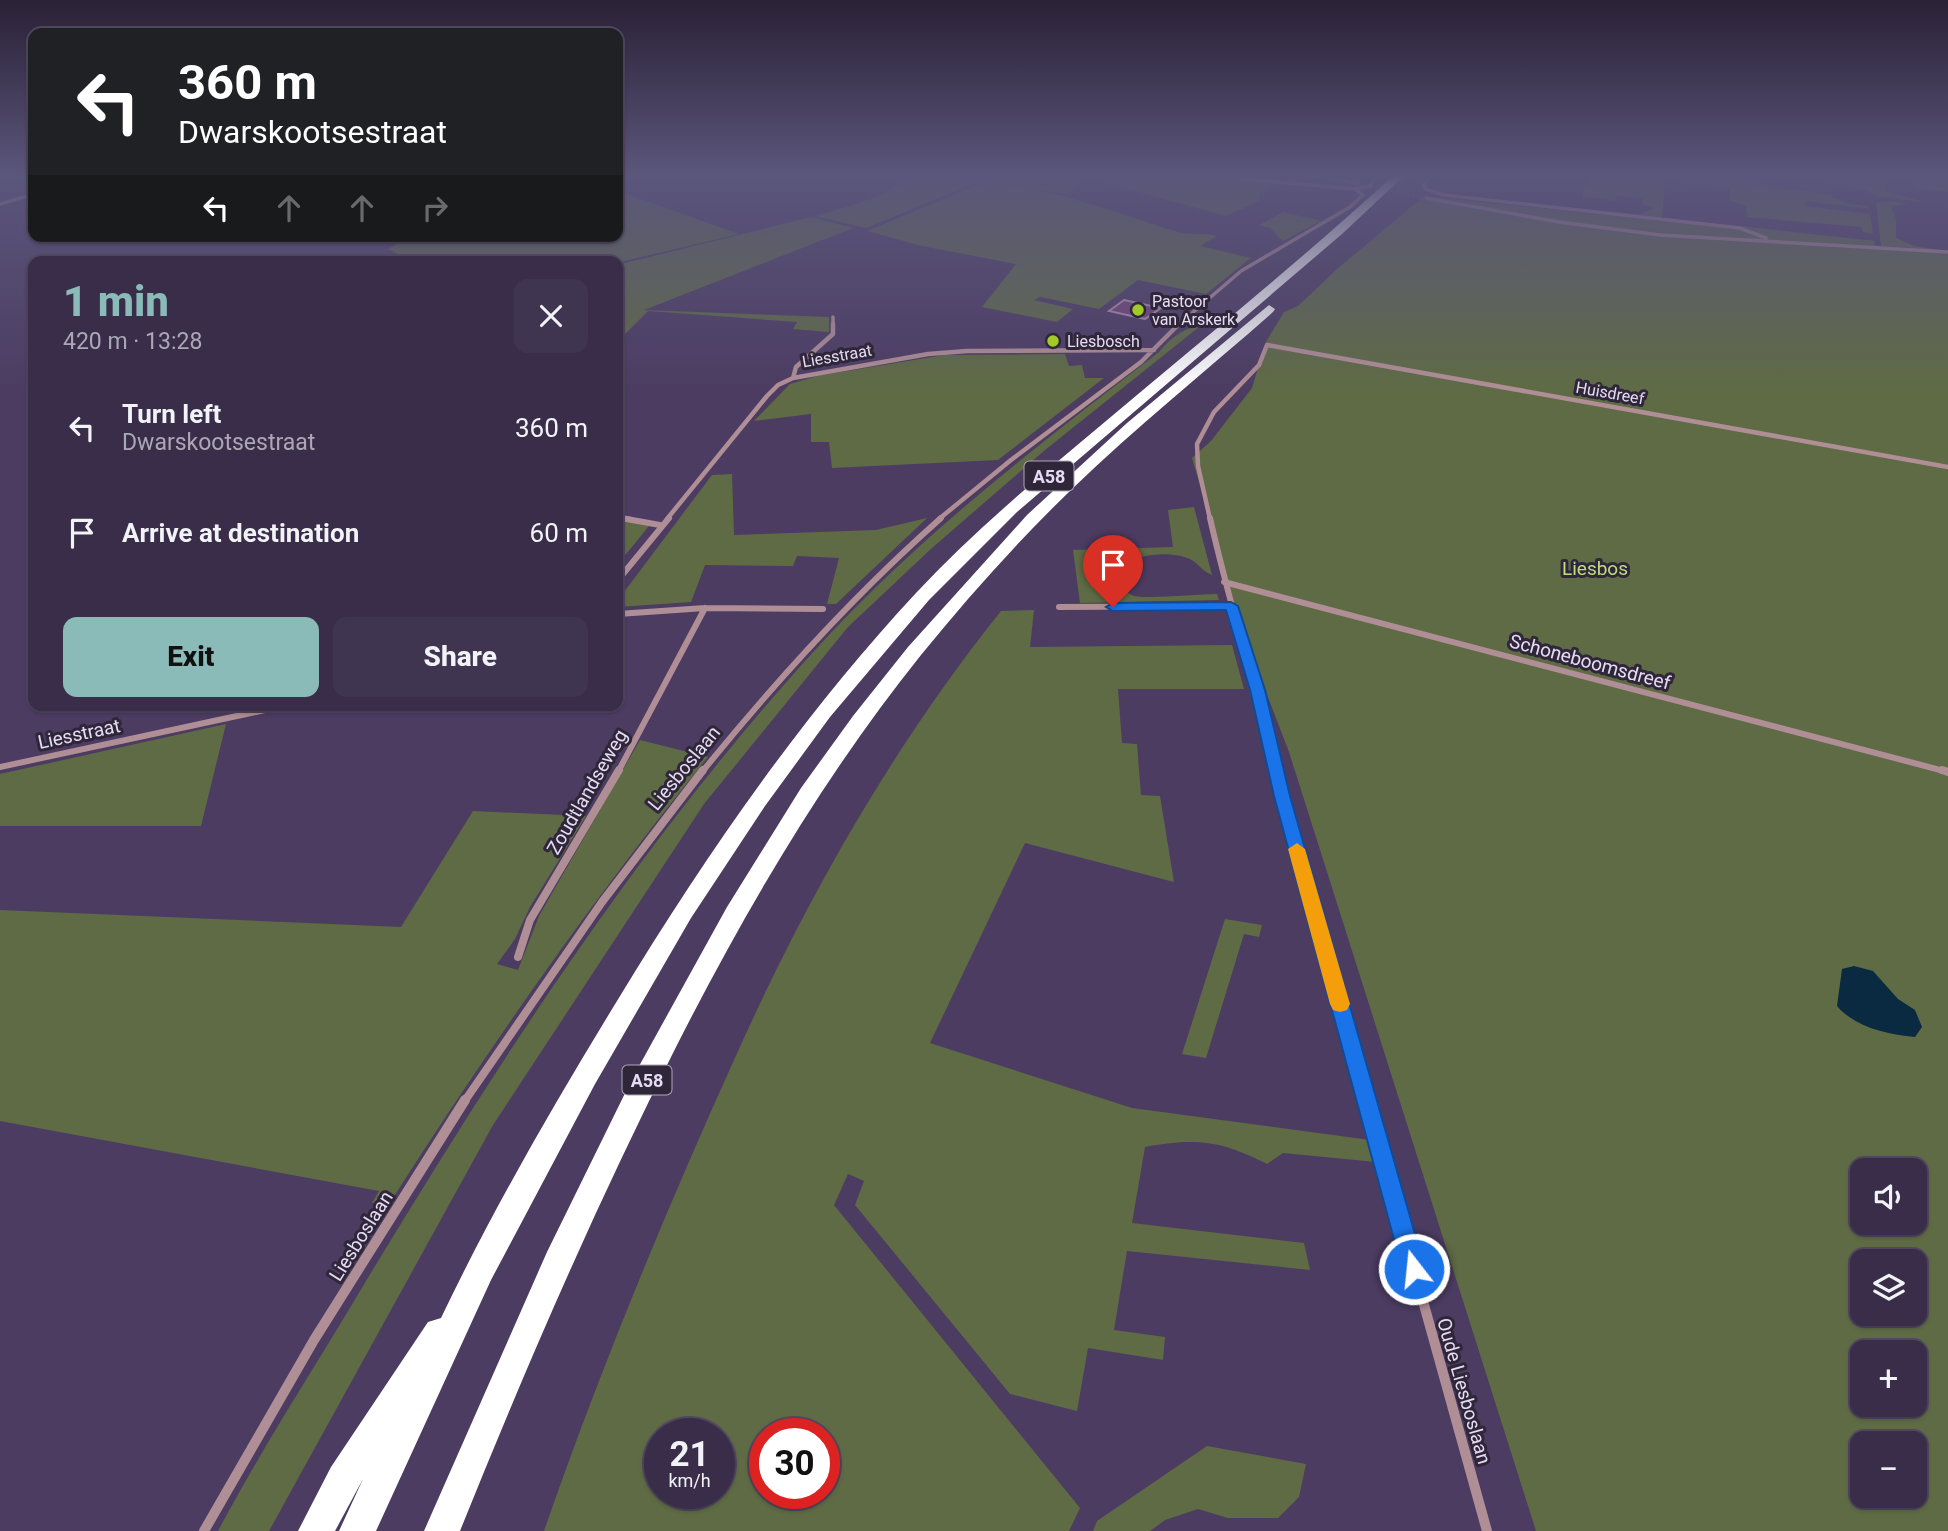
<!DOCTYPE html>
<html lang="en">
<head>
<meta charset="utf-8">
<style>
  :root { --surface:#392d4a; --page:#403551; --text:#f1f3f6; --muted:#aba8b5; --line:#534962; --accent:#8bbbb9 }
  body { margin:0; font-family:Roboto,sans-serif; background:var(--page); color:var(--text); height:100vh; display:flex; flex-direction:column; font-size:26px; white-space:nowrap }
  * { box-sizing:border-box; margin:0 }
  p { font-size:23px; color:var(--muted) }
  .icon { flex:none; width:38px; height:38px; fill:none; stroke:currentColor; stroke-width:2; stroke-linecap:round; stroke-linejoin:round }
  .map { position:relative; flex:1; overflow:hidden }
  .panel { position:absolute; left:28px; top:256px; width:595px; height:455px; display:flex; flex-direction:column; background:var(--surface); border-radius:14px; box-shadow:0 2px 5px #0004,0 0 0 2px var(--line) }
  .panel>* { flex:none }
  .guide { position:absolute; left:28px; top:28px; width:595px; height:214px; border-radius:14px; box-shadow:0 2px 5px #0004,0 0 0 2px var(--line); background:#202124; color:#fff; overflow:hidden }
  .buttons { position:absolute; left:1850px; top:1158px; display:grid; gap:14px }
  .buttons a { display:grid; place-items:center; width:77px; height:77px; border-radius:14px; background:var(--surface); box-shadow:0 2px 5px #0004,0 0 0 2px var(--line); font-size:35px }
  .speed { position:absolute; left:644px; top:1418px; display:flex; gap:14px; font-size:35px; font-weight:700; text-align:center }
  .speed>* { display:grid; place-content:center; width:91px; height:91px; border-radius:50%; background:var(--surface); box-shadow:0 2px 5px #0004,0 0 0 2px var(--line); line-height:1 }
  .speed small { font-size:18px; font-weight:400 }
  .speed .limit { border:10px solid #d22; background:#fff; color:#111 }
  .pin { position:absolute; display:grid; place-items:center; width:60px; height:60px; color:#fff; margin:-72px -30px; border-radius:50% 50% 50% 0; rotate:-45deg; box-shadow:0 0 7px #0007 }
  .pin .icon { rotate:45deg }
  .me { position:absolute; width:77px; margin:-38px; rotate:344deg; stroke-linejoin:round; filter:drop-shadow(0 0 5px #0008) }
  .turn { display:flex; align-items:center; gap:24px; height:147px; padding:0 35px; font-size:32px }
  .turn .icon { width:91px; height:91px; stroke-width:2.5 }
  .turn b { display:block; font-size:49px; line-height:60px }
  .lanes { display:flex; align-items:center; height:66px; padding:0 35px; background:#0003; justify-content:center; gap:35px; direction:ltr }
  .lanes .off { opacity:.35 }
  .round { display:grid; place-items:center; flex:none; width:74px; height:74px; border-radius:14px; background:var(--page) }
  .overview { display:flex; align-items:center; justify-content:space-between; height:119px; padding:0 35px }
  h1 { font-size:42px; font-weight:800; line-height:52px; color:var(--accent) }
  .action { display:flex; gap:14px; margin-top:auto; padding:14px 35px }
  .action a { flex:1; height:80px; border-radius:14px; background:var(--accent); color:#111; font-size:28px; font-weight:800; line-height:80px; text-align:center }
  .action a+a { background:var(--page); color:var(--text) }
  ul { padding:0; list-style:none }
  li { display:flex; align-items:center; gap:21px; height:105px; padding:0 35px }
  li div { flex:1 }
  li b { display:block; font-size:26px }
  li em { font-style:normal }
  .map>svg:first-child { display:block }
  .green { fill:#5f6b45; fill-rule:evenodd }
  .water { fill:#092a40 }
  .building { fill:#714677; stroke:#af8db2; stroke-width:2 }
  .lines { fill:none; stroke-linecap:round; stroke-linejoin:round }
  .street-tunnel { stroke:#635478; stroke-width:3.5; stroke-dasharray:3.5 2; stroke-linecap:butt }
  .street-far4 { stroke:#b08e96; stroke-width:3.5 }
  .street-far3 { stroke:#b08e96; stroke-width:4.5 }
  .street-far2 { stroke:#b08e96; stroke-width:6 }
  .street-far1 { stroke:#b08e96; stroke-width:8 }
  .street { stroke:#b08e96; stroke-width:10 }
  .highway { fill:#fff; fill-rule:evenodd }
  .route { fill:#1a73e8; stroke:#114b97; stroke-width:2 }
  .slow { fill:#f59e0b }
  .poi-dot { fill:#a2c927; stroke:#2f2739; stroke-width:2.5 }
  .labels { text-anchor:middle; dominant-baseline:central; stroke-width:6; stroke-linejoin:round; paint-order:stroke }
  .far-poi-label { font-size:16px; fill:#e5dcf4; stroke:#2f2739; text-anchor:start }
  .far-street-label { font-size:16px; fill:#e5dcf4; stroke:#2f2739 }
  .shield { fill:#2f2739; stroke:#aea6bc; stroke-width:2 }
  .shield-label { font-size:18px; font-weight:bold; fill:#e5dcf4 }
  .park-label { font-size:19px; fill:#c0dd80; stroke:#2f2739 }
  .street-label { font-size:19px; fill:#e5dcf4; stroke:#2f2739 }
</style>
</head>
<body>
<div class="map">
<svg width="1948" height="1531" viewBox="0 0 1948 1531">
  <rect width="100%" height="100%" fill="#4c3c62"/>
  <!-- green -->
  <path class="green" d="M909 176 1088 178 1194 176 1273 185 1260 193 1259 201 1226 216 1088 178 1080 181 1068 194 980 181 866 228 815 216C848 206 883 200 909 176Z
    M1588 176H1750L1751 183 1833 195 1832 197 1849 204 1868 206 1869 209 1806 201 1805 206 1870 214 1873 234 1863 232 1861 227 1748 217 1746 206 1730 201V188L1665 181 1662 217 1639 215 1654 208 1642 205 1643 198 1615 196 1618 201 1582 197Z
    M1775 176H1948V192L1917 188 1914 181 1886 180 1885 191 1925 202H1922L1876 196 1865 190 1837 184Z
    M982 183C1050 186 1111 212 1175 231 1189 236 1203 232 1217 236L1200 246 1251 258 1206 294 1138 280 1099 309 1040 297 1034 300 1073 309 1057 322 982 307 1016 264 922 246 867 231Z
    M618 191 739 234 620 262 621 264 811 217 853 228 644 310 829 317V332L793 329 797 322 648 311 618 341V261H413L388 249 411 236H618Z
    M1424 196 1756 231 1739 226 1875 241 1874 245 1881 246 1876 203 1888 201 1909 204 1891 206 1896 219V238L1914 246 1948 251 1886 246 1948 254V1531H1536L1289 752 1244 635 1192 458 1211 441 1252 388 1266 342 1284 312 1298 306 1337 269ZM1862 1171H1914V1223H1862ZM1862 1262H1914V1314H1862ZM1862 1353H1914V1405H1862ZM1862 1444H1914V1496H1862Z
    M1283 212 1321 221 1283 241 1270 228 1259 225Z
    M1199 327 1045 450 932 548 848 627 704 804 493 1125 269 1531H218C263 1446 317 1364 366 1281 503 1054 648 830 828 636 928 529 1043 441 1159 352 1168 341 1183 327 1199 327Z
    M1065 354 1069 366 1082 365 1085 378H1104L998 460 832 468 829 442H811V414L754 421 790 384 817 376 944 355Z
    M732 474 734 535 876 530 927 518 836 604H827L839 558 797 556 793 566 705 565 691 602 618 607V600L712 475Z
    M1194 507 1212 575C1203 572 1198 563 1190 559 1172 551 1139 553 1124 565 1118 577 1119 591 1134 596 1148 599 1200 594 1217 594L1219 600 1080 603 1073 550 1173 547 1168 510Z
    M618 519 649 526 618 564Z
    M1034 610 1030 647 1232 645 1244 689H1118L1122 743 1137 744 1141 795 1160 796 1174 882 1025 843 930 1043 1132 1108 1370 1140 1376 1162 1283 1153 1267 1164C1219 1140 1197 1138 1145 1147L1132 1223 1304 1243 1310 1270 1127 1251 1114 1330 1165 1337 1163 1360 1088 1348 1077 1411 1010 1394 855 1205 864 1181 848 1174 834 1205 1080 1508 1069 1531H544C600 1370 664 1215 734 1060 805 901 892 747 1001 611ZM660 1433H719V1493H660ZM765 1433H824V1493H765Z
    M226 724 201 826H0V774Z
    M640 740 708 757C593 898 489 1048 391 1201L381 1204 372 1203 379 1191 0 1121V910L401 927 473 811 586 816 530 907 515 939 497 964 518 970 539 916Z
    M1225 919 1262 925 1259 937 1244 934 1206 1058 1182 1054Z
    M1207 1446 1306 1464 1299 1497 1278 1518H1228L1198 1509 1165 1520 1150 1531H1093L1097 1521Z"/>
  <!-- water -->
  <path class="water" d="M1854 966 1873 971 1898 999 1915 1010 1922 1027 1915 1037C1887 1034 1856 1028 1837 1006L1842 969Z"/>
  <!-- building -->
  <path class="building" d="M1124 300 1161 308 1145 319 1109 311Z"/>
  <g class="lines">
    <!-- street-tunnel -->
    <path class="street-tunnel" d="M1358 184 1426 198"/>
    <!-- street-far4 -->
    <path class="street-far4" d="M1206 176 1355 189 1370 186 1377 176
      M1316 176 1358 184
      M1432 176 1424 184 1425 189 1444 195 1740 228 1766 238
      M1426 198 1559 222 1660 235 1948 252
      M0 204 33 194
      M833 317V326
      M1177 326 1241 271 1350 207 1363 195 1355 189"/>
    <!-- street-far3 -->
    <path class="street-far3" d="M793 378 796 367 833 334V324
      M618 517 630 519
      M667 519 767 396 778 385 793 378 928 354 967 351 1154 350
      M939 519 1011 460 1141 362 1179 324
      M1210 519 1198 466 1197 444 1214 412 1259 365 1267 345 1948 467"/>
    <!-- street-far2 -->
    <path class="street-far2" d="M621 518 660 525
      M1210 518C1229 603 1256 687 1276 772
      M618 580 669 518
      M1224 582 1948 772
      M1059 607 1231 606
      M618 614 705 608 823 609
      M0 767 288 705
      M618 772 705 608
      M702 772C775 682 854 595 941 518"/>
    <!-- street-far1 -->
    <path class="street-far1" d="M1276 770 1367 1102
      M1942 770 1948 772
      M518 957 530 920 619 770
      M464 1102 602 902 703 770"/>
    <!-- street -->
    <path class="street" d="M1367 1100 1487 1531
      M204 1531 314 1340 465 1100"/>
    <!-- highway -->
    <path class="highway" d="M1393 176H1404L1342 234 1017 512 929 600 830 717 765 806 691 918 595 1084 491 1280 376 1531H339L363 1479 335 1531H298L331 1467 428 1322 441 1318C493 1209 554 1104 617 1001 705 856 800 718 916 593 974 531 1040 476 1106 421 1202 340 1300 261 1393 176Z
      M1269 305 1275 309 1273 312C1206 371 1136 427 1072 489 1018 541 968 597 921 655 824 776 746 909 676 1047 596 1205 526 1367 460 1531H424L547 1252 633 1077 727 907 801 788 853 716 908 647 1027 515 1127 423Z"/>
  </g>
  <!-- sky -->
  <linearGradient id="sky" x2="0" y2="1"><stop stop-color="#2a2136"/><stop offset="0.45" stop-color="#5b567c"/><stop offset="1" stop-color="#5b567c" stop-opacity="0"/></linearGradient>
  <rect width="1948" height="390" fill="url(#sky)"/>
  <!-- route -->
  <path class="route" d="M1231 602 1238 606 1265 690 1290 796 1425 1269 1422 1277 1414 1280 1405 1277 1402 1269 1274 796 1250 690 1226 610 1113 611 1106 607 1113 603Z"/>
  <!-- slow -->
  <path class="slow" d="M1297 843 1305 849 1350 1004 1347 1010 1340 1012 1333 1010 1330 1004 1288 849Z"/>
  <!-- markers -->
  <g class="poi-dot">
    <circle cx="1138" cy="310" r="7"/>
    <circle cx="1053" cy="341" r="7"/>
  </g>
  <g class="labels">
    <!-- far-poi labels -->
    <g class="far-poi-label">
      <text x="1152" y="301">Pastoor<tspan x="1152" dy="18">van Arskerk</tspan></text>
      <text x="1067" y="341">Liesbosch</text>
    </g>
    <!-- far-street labels -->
    <g class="far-street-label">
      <text transform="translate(837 356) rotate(-10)">Liesstraat</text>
      <text transform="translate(1610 393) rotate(10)">Huisdreef</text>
    </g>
    <!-- shield labels -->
    <g class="shield">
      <rect x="1024.5" y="461.5" width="49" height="29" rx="5"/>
      <rect x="622.5" y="1065.5" width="49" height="29" rx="5"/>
    </g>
    <g class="shield-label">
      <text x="1049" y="476">A58</text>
      <text x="647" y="1080">A58</text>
    </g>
    <!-- park labels -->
    <g class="park-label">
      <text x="1595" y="568">Liesbos</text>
    </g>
    <!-- street labels -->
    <g class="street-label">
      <text transform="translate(1590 662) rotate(15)">Schoneboomsdreef</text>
      <text transform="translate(79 734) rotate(-12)">Liesstraat</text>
      <text transform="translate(684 768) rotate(-51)">Liesboslaan</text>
      <text transform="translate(587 792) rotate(-60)">Zoudtlandseweg</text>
      <text transform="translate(361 1236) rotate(-58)">Liesboslaan</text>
      <text transform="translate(1464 1391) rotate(74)">Oude Liesboslaan</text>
    </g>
  </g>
</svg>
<div class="buttons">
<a><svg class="icon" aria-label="sound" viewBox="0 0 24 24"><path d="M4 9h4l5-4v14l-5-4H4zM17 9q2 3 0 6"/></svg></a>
<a><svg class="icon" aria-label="layers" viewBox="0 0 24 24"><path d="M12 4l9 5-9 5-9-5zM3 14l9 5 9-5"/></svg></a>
<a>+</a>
<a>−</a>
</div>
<div class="speed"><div>21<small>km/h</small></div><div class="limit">30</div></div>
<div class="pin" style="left:1113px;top:607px;background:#d93025"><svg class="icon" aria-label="arrive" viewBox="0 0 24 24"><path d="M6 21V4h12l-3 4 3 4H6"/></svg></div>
<svg class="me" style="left:1414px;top:1269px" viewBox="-20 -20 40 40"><circle r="17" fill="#1a73e8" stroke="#fff" stroke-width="3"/><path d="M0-11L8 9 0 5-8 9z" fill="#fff"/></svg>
<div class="guide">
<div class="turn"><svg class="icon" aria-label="left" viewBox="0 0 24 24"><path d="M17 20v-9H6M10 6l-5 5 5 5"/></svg><div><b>360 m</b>Dwarskootsestraat</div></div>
<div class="lanes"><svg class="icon" aria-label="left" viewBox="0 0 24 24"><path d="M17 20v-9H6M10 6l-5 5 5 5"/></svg><svg class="icon off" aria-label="ahead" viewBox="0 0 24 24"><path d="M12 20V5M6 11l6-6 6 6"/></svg><svg class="icon off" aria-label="ahead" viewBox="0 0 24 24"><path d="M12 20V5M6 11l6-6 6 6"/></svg><svg class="icon off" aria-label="right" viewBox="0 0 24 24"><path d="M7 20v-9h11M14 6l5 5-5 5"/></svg></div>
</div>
<section class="panel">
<div class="overview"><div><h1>1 min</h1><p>420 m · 13:28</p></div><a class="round"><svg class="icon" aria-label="close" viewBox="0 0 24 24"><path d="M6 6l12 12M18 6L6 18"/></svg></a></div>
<ul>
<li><svg class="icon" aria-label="left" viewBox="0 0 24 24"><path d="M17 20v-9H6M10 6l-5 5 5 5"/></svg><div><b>Turn left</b><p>Dwarskootsestraat</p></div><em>360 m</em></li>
<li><svg class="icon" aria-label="arrive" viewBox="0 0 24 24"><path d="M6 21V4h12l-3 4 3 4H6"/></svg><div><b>Arrive at destination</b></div><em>60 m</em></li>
</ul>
<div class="action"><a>Exit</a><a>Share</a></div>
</section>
</div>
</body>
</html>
